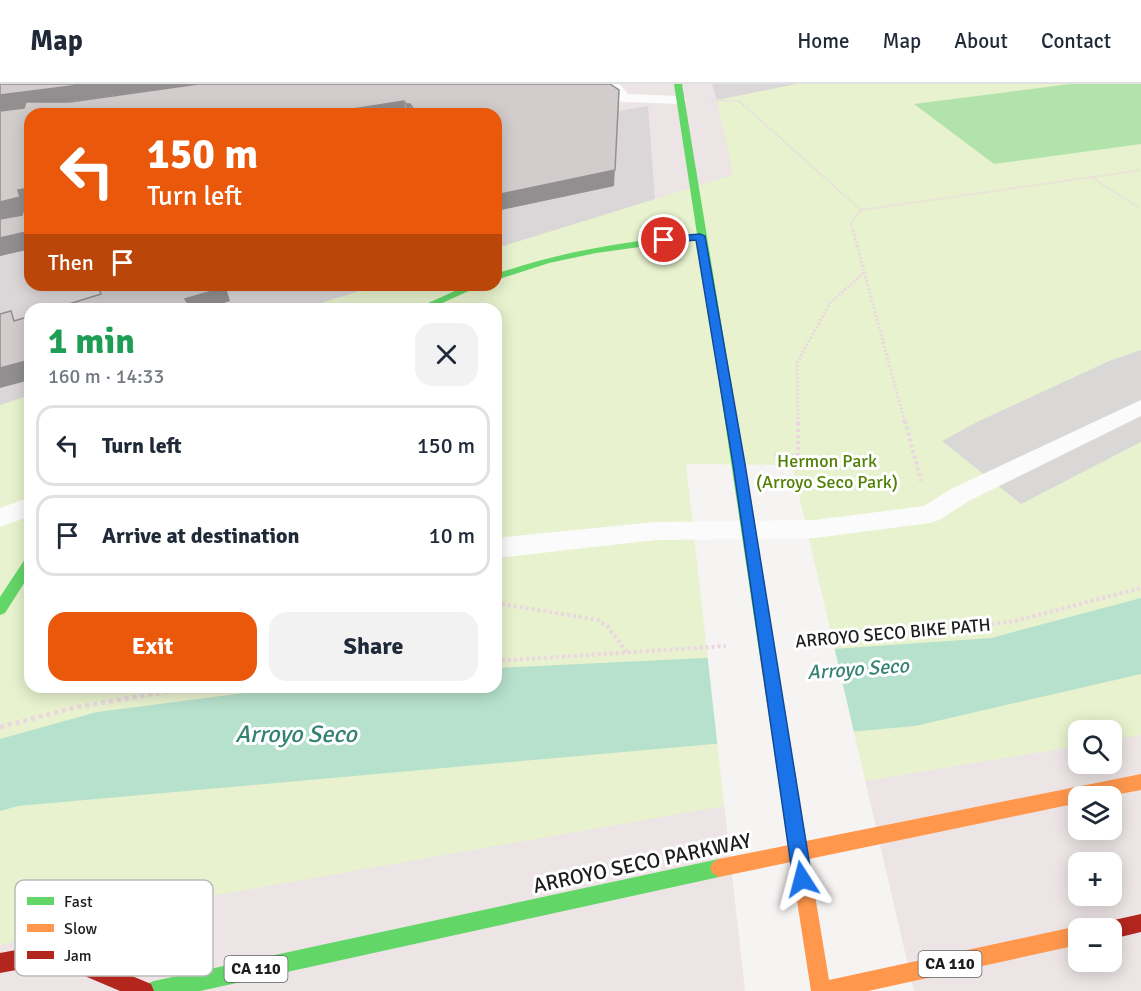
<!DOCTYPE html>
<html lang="en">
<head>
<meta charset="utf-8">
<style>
  :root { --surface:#fff; --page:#f2f2f3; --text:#1f2937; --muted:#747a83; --line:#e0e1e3; --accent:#ea580c }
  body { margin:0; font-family:Signika,sans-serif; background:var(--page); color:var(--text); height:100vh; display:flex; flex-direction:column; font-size:22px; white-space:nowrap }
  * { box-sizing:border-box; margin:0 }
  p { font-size:20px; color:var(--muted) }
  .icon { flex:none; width:33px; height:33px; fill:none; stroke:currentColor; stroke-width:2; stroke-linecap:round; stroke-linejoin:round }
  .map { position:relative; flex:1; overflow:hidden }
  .panel { position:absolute; left:24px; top:219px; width:478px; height:390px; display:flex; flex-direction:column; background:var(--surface); border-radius:18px; box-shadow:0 3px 15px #0003 }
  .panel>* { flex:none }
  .banner { position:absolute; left:24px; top:24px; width:478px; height:183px; border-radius:18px; box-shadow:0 3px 15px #0003; background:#ea580c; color:#fff; overflow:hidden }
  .controls { position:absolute; left:1068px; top:636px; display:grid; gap:12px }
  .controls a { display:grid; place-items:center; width:54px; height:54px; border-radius:12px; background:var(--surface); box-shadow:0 3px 15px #0003; font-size:30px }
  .pin { position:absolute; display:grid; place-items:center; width:51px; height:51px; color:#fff; margin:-26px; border:3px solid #fff; border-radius:50%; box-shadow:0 2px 6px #0007 }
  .me { position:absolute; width:66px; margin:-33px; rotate:351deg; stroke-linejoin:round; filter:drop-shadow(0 0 4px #0008) }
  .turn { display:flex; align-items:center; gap:21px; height:126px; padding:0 24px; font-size:27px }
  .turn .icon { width:78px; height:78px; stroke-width:2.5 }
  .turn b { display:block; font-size:42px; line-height:51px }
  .then { display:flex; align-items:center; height:57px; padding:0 24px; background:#0003; gap:12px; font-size:22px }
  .round { display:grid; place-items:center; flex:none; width:63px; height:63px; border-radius:18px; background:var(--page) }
  .summary { display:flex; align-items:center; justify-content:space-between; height:102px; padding:0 24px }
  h1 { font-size:36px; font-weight:700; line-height:45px; color:#1e9e55 }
  .cta { display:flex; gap:12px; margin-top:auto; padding:12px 24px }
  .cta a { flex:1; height:69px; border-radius:18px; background:var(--accent); color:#fff; font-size:24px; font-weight:700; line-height:69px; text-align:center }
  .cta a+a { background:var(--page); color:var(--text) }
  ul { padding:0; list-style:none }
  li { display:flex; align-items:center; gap:18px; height:81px; margin:0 12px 9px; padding:0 12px; border:3px solid var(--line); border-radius:18px }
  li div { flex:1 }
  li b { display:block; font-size:22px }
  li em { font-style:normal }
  header { display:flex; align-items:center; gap:36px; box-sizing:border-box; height:84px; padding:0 30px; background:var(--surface); border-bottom:2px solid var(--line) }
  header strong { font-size:28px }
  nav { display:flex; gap:33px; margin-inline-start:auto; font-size:21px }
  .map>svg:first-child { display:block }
  .residential { fill:#dbd6d7 }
  .park { fill:#e8f2ce }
  .pitch { fill:#b2e3aa }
  .parking { fill:#dad7d7 }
  .water { fill:#b6e1cc }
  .pier { fill:#f6f3f3 }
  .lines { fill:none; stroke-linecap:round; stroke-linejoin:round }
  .path-far3 { stroke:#ebd6e2; stroke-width:2; stroke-dasharray:1.5 1.5; stroke-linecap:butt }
  .path-far2 { stroke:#ebd6e2; stroke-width:3; stroke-dasharray:2 2; stroke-linecap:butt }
  .path-far1 { stroke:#ebd6e2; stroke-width:4; stroke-dasharray:3 3; stroke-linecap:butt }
  .path { stroke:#ebd6e2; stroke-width:4.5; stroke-dasharray:4 4; stroke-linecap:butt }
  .lane { fill:#fcfbfb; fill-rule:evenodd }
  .fast { fill:#63d668; fill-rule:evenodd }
  .slow { fill:#ff974d; fill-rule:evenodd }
  .jam { fill:#b3261e; fill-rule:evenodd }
  .wall { fill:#b5afb0 }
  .shaded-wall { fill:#938f90 }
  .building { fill:#d2cccd; stroke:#938f90; stroke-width:1.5 }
  .route { fill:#1a73e8; stroke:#114b97; stroke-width:1.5 }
  .labels { text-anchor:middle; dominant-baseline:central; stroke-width:6; stroke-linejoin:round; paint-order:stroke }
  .shield { fill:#fff; stroke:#616161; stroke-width:1.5 }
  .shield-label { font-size:16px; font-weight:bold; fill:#1d1d1d }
  .park-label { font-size:18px; fill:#518104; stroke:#fff }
  .street-label { font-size:18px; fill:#1d1d1d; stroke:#fff }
  .water-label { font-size:20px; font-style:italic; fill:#348272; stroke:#fff }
  .near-street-label { font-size:21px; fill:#1d1d1d; stroke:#fff }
  .near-water-label { font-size:24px; font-style:italic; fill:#348272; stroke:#fff }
  .key { fill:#fff; stroke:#bbb; stroke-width:1.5 }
  .key-label { font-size:16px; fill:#1d1d1d }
</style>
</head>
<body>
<header>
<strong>Map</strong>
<nav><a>Home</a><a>Map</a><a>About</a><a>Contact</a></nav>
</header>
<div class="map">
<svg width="1141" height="907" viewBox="0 0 1141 907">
  <rect width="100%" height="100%" fill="#ece4e5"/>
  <!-- residential -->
  <path class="residential" d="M361 0 579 34 648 22 655 115 497 165 496 30H154Z
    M712 0H801L717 16Z
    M30 149V201H383L307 225H30V312L0 322V154Z"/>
  <!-- park -->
  <path class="park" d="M796 0H1141V651L1112 656V646H1078V662L878 695 149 823 0 861V321L30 311V603H496V225H302L378 201H496L497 164 733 91 717 16Z"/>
  <!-- pitch -->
  <path class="pitch" d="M1070 0H1141V60L994 80 914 20Z"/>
  <!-- parking -->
  <path class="parking" d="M1141 266V358L1021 420 942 357 979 337 1109 277Z"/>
  <!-- water -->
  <path class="water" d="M1141 514V590L915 642 18 722 0 727V655L97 628 292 603H496L497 584 704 574 991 554Z"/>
  <!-- pier -->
  <path class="pier" d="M686 380 792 381 914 907H745Z"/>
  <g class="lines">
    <!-- path-far3 -->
    <path class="path-far3" d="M711 16 739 17 861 126
      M1093 94 1141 125
      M853 148 851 139 861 126 1141 86"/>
    <!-- path-far2 -->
    <path class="path-far2" d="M853 146 905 339
      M798 339 797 279 830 219 864 189"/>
    <!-- path-far1 -->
    <path class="path-far1" d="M905 337 921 397
      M774 371 798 372V337
      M496 519 598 536 607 542 627 568
      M806 556 935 548 1015 537 1141 504
      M496 577 726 562"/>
    <!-- path -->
    <path class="path" d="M0 643 77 623 196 603"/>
    <!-- lane -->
    <path class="lane" d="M606 0H620L628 10 680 12 687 16 680 20 624 18 619 17Z
      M1141 316V332L969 417 939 436 930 439 815 454 656 456 496 474V454L656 438 815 436 924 422 951 405Z
      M30 413V432L0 443V424Z"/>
    <!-- fast -->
    <path class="fast" d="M674 0H682L776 574 773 579 768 580 763 579 760 574 698 155 596 169 549 179 496 196V190C562 167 629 157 697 150Z
      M468 201H482L429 225H415Z
      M30 474V490L5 529 0 531V513L25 475Z
      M719 775 725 778 728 784 725 790 719 793 200 907H144L147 900 154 897Z"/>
    <!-- slow -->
    <path class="slow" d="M768 568 773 569 776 574 806 757 1141 690V706L1109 712H1078V719L809 775 829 896 1078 842 1083 844H1078V861L868 907H811L791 778 719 793 713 790 710 784 713 778 719 775 789 761 760 574 763 569Z"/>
    <!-- jam -->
    <path class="jam" d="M1141 830V848L1112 855V844H1103L1105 838Z
      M54 859 151 900 154 907H120L54 879 0 889V869Z"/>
  </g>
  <!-- wall -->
  <path class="wall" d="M197 0 67 18 610 0 614 102 496 127V30H30V121L26 122 28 129H26L30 165 0 172V27L24 24 0 27Z"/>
  <!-- shaded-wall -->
  <path class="shaded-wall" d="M87 0H197L0 27V11Z
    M619 6 614 102 496 127V111Z
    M404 17 406 30H333V28Z
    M406 20H410L411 30H407Z
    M30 104V121L26 122 28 129H26L30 136V142L26 130 0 135V118L18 106Z
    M30 147V165L0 172V154Z
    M222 201H246L227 207 230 217 221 220 222 223 214 225H189L185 215Z
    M30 276V296L0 304V284Z"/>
  <!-- building -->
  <path class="building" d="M0 0H87L0 11Z
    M198 0H610L619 6 615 86 496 111V30H417L410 20H406L404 17 333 28 334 30H30V104L18 106 20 113 0 118V27L24 24 26 18H70Z
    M24 125 30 142V147L0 154V135L22 131Z
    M97 201H222L214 203 216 206 185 215 192 225H53L101 210Z
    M11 227 14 237 30 232V276L0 284V230Z"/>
  <!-- route -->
  <path class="route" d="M700 150 705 152 745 380 812 795 809 801 802 804 796 801 793 795 733 380 696 156 664 159 659 156 664 153Z"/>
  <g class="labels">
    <!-- shield labels -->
    <g class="shield">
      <rect x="918.5" y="867" width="63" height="26" rx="4.5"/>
      <rect x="224.5" y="872" width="63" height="26" rx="4.5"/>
    </g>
    <g class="shield-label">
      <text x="950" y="880">CA 110</text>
      <text x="256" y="885">CA 110</text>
    </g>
    <!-- park labels -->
    <g class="park-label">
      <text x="827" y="377">Hermon Park<tspan x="827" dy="21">(Arroyo Seco Park)</tspan></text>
    </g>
    <!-- street labels -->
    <g class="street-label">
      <text transform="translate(893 549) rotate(-5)">ARROYO SECO BIKE PATH</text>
    </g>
    <!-- water labels -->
    <g class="water-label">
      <text transform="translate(858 585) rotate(-4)">Arroyo Seco</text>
    </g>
    <!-- near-street labels -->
    <g class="near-street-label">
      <text transform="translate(642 779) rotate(-12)">ARROYO SECO PARKWAY</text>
    </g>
    <!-- near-water labels -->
    <g class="near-water-label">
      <text x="296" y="650">Arroyo Seco</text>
    </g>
  </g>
  <!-- legend -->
  <rect x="15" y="796" width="198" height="96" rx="9" class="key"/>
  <rect x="27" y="813" width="27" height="8" fill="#63d668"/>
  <rect x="27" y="840" width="27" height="8" fill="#ff974d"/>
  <rect x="27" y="867" width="27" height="8" fill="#b3261e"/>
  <g class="key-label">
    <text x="64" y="823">Fast</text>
    <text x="64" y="850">Slow</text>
    <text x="64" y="877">Jam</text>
  </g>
</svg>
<div class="controls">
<a><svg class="icon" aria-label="search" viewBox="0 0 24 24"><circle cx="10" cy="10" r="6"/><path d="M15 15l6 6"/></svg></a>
<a><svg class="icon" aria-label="layers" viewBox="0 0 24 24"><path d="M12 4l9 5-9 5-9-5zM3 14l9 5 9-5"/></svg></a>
<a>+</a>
<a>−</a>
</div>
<div class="pin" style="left:664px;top:156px;background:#d93025"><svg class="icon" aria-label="arrive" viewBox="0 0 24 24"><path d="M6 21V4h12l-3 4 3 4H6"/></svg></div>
<svg class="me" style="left:802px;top:795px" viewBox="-20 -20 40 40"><path d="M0-17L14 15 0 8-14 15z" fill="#1a73e8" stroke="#fff" stroke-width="4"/></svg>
<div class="banner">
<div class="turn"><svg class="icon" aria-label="left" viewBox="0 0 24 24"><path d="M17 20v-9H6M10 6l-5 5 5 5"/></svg><div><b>150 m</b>Turn left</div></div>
<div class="then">Then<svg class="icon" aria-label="arrive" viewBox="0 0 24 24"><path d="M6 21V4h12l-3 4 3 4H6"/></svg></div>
</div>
<section class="panel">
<div class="summary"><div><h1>1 min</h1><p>160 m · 14:33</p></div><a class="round"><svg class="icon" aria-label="close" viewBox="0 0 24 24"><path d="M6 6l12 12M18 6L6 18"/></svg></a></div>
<ul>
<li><svg class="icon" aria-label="left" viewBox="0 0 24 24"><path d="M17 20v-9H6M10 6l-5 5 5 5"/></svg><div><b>Turn left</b></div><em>150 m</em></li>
<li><svg class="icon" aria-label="arrive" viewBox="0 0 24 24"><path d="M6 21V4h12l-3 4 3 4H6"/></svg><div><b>Arrive at destination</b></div><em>10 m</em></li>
</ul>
<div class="cta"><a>Exit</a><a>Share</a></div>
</section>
</div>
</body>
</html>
